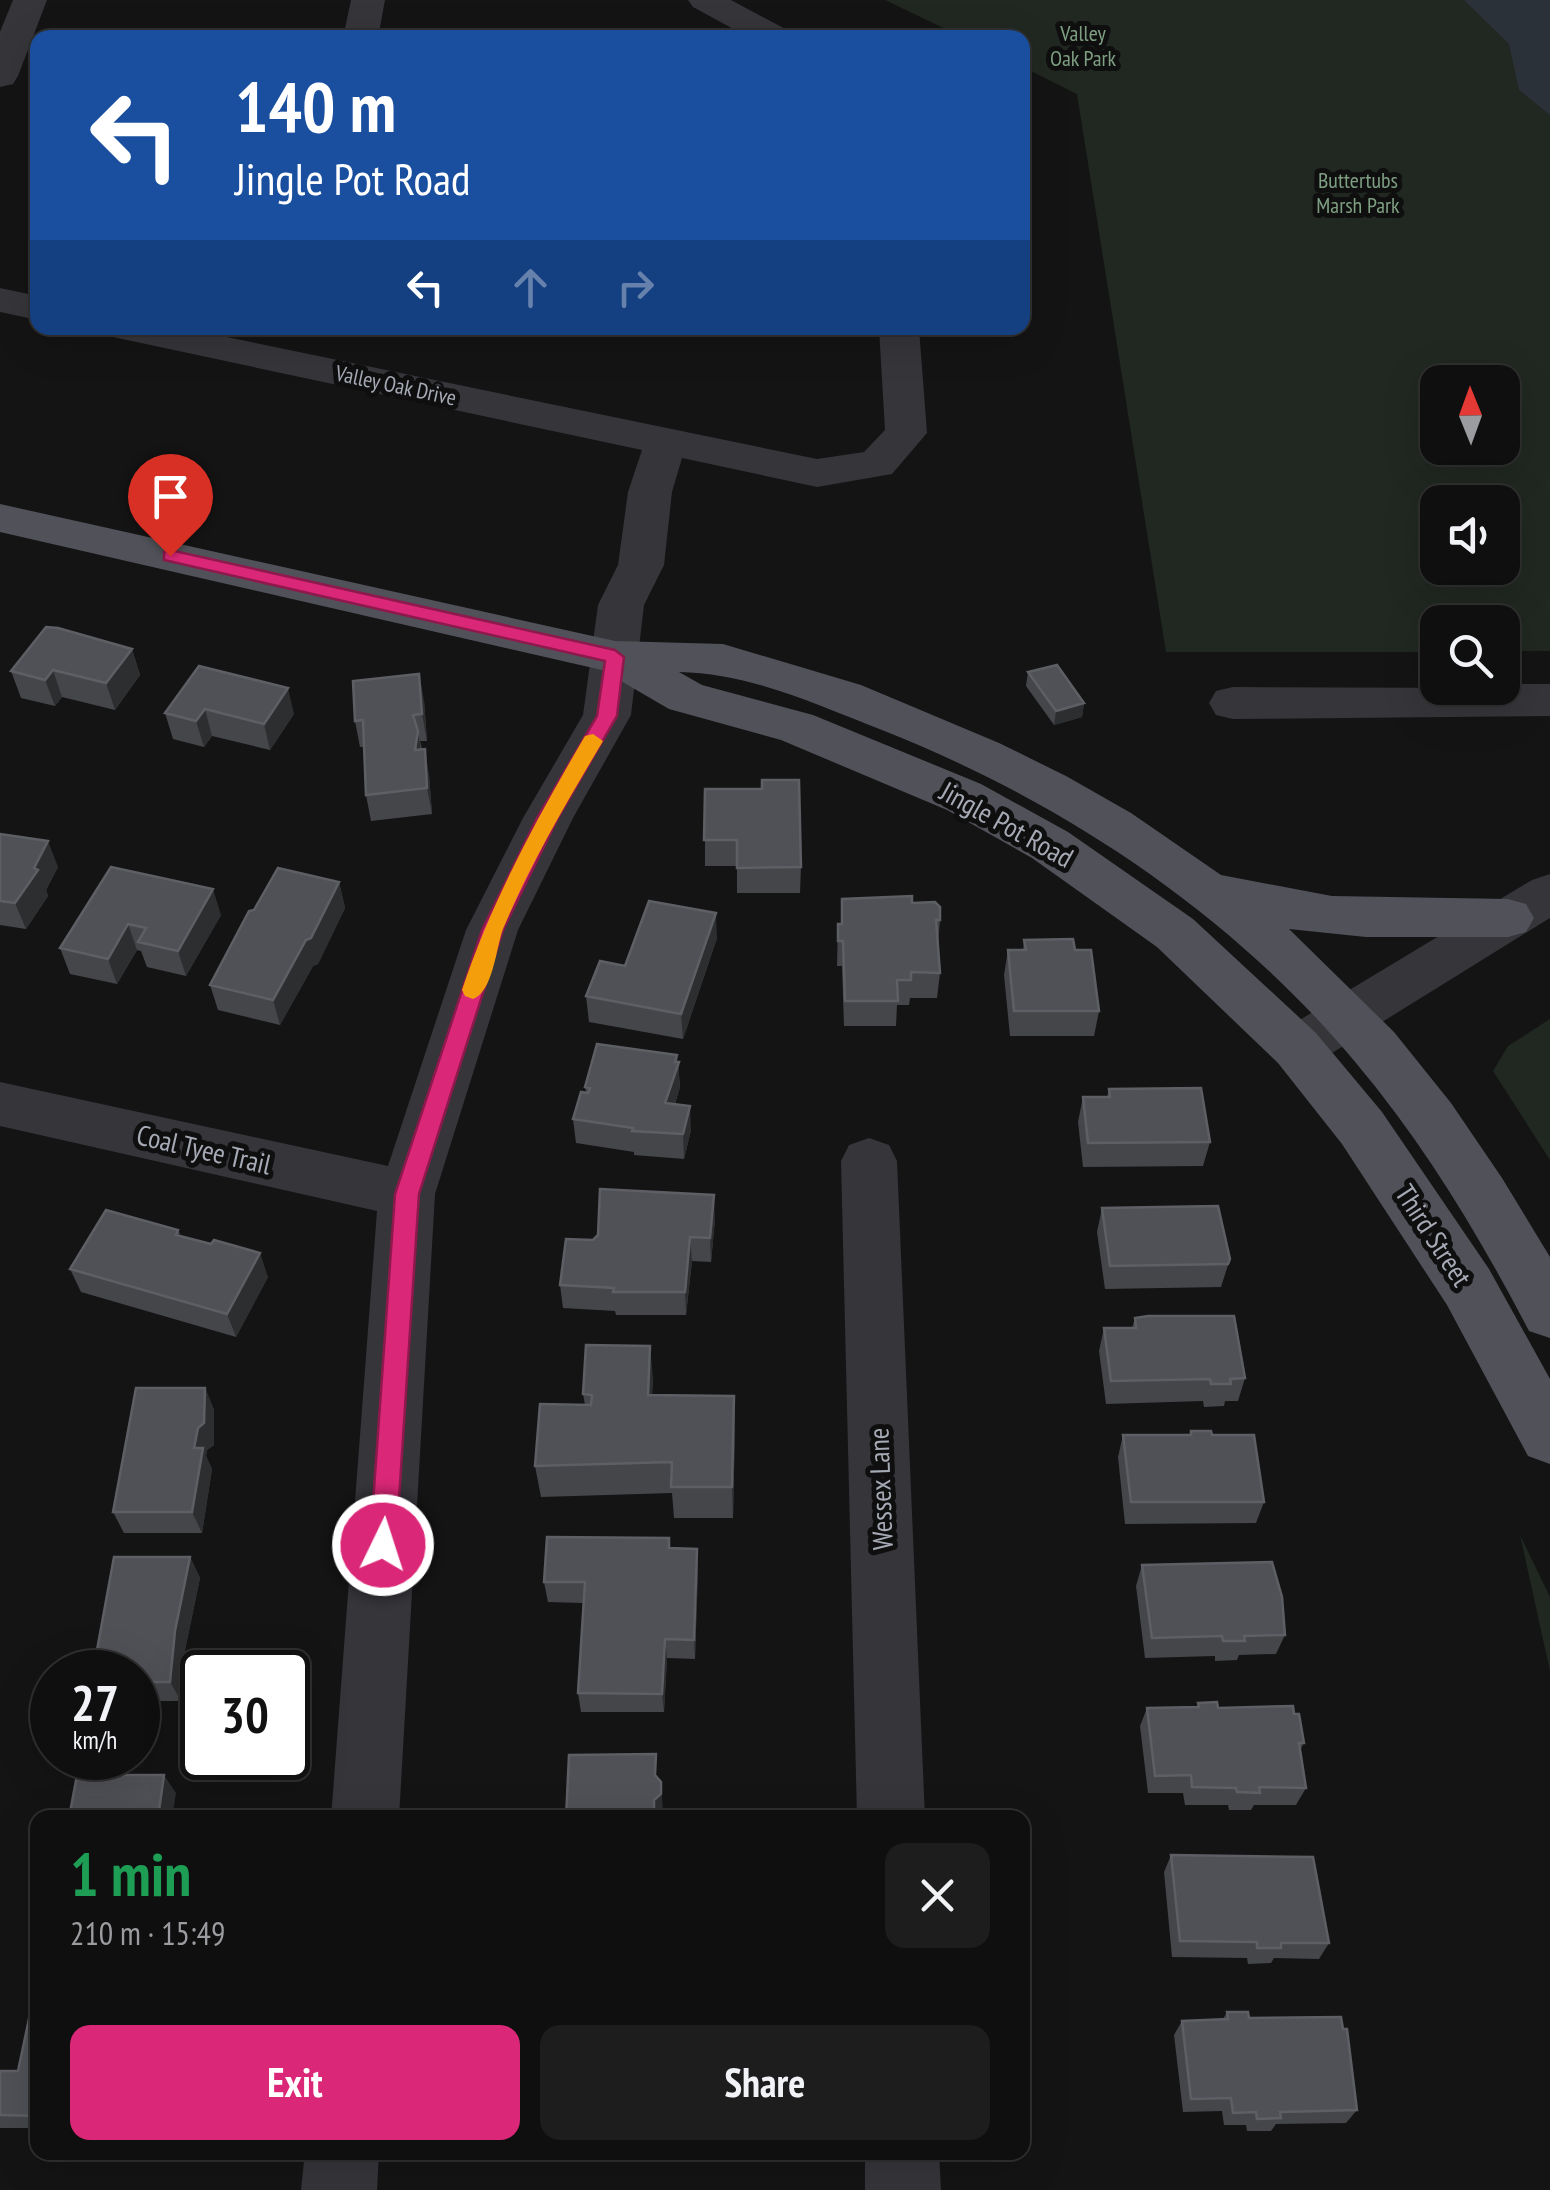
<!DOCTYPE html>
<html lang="en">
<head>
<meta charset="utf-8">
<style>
  :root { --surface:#0f0f10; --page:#1d1d1e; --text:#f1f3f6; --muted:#9b9c9f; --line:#2f2f30; --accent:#db2777 }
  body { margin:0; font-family:"PT Sans Narrow",sans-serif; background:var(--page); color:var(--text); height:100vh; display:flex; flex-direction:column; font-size:38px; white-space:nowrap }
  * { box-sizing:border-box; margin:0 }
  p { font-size:32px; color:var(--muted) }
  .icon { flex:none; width:55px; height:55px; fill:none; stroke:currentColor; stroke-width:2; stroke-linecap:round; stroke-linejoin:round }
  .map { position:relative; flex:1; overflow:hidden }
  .panel { position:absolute; left:30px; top:1810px; width:1000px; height:350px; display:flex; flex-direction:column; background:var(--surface); border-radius:20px; box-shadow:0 10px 40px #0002,0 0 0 2px var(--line) }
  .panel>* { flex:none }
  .top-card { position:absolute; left:30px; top:30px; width:1000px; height:305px; border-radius:20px; box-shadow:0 10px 40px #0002,0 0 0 2px var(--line); background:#1a4fa0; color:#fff; overflow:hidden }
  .needle { width:65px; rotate:359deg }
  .controls { position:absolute; left:1420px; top:365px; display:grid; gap:20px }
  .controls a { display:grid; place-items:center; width:100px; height:100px; border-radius:20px; background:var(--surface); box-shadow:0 10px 40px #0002,0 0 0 2px var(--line); font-size:50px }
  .speed { position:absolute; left:30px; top:1650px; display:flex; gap:20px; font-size:50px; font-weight:700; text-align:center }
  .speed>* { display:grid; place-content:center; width:130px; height:130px; border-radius:50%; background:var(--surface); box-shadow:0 10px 40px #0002,0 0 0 2px var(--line); line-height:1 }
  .speed small { font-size:25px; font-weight:400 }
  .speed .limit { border:5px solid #111; border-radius:15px; background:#fff; color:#111 }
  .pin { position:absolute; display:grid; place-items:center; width:85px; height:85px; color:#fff; margin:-102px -42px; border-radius:50% 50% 50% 0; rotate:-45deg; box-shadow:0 0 10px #0007 }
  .pin .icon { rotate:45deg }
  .me { position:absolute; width:110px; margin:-55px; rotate:4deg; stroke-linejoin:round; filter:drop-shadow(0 0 8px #0008) }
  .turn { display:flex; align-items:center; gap:35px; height:210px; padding:0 40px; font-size:45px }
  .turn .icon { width:130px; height:130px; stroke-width:2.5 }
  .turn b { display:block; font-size:70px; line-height:85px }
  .lanes { display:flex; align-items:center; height:95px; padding:0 40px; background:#0003; justify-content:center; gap:50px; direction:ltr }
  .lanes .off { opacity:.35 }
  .round { display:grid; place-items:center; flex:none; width:105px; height:105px; border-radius:20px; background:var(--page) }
  .overview { display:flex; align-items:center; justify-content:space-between; height:170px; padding:0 40px }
  h1 { font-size:60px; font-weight:700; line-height:75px; color:#1e9e55 }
  .primary-button { display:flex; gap:20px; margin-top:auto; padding:20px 40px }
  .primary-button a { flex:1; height:115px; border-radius:20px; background:var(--accent); color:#fff; font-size:40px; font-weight:700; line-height:115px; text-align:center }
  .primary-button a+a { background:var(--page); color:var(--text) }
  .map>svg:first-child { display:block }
  .green { fill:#202821; fill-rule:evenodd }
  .water { fill:#2b3138 }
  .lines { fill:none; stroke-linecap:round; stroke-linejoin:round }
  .minor { fill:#35353a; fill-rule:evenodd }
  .major { fill:#515259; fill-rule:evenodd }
  .wall { fill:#45464a }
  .shaded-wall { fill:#2d2e30 }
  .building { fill:#505156; stroke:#5d5f64; stroke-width:2.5 }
  .route { fill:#db2777; stroke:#8e194d; stroke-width:2.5 }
  .slow { fill:#f59e0b }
  .labels { text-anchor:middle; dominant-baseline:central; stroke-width:10; stroke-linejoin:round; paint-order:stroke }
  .far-park-label { font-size:22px; fill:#7e9f82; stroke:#0f0f10 }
  .far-street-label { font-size:22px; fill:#a6aab5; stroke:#0f0f10 }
  .street-label { font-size:28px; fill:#a6aab5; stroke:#0f0f10 }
</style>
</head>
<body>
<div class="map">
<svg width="1550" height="2190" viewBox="0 0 1550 2190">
  <rect width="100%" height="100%" fill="#141415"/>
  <!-- green -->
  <path class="green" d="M885 0H1550V651H1503L1502 622H1438L1437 652H1166L1077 94 1023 67 1022 38 962 37ZM1438 382H1502V448H1438ZM1438 502H1502V568H1438Z
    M1550 1019V1160L1493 1071 1508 1046Z
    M1520 1535 1550 1597V1671Z"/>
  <!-- water -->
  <path class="water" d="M1464 0H1550V115L1519 90 1509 44Z"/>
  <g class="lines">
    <!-- minor -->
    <path class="minor" d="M13 0H47L18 76 13 84 0 87V32Z
      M351 0H385L378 38H343Z
      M688 0H731L789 31 794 38H750L693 7Z
      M0 288 38 296V320L0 312Z
      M107 328H183L817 459 864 452 885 430 879 328H919L927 433 892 474 817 487 682 458 672 492 664 565 644 605 631 715 573 818 518 930 435 1194 399 1818H331L377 1211 0 1126V1082L388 1166 466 930 523 818 583 715 598 605 618 565 628 492 642 450 127 340 113 337Z
      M1502 684H1550V716L1233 719 1216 715 1209 703 1216 691 1233 687 1502 688Z
      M1550 874V918L1316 1063 1297 1069 1278 1063 1270 1048 1278 1033 1532 880Z
      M869 1138 889 1145 897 1161 925 1818H857L841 1161 849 1145Z
      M305 2152H379L377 2190H301Z
      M865 2152H939L941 2190H865Z"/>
    <!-- major -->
    <path class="major" d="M0 504 615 641 723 644 861 685 999 743 1066 776 1131 813 1221 875 1332 896 1508 899 1526 904 1534 918 1526 932 1508 937H1366L1289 929 1394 1032 1451 1103 1502 1178 1550 1257V1338L1529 1331C1480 1237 1425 1145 1356 1063 1232 914 1062 801 882 730 817 705 750 673 679 672L702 685 813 715 981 784 1068 832 1193 919 1316 1033 1382 1112 1489 1269 1550 1379V1464L1528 1456 1447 1305 1342 1144 1278 1063 1157 947 1032 858 947 810 781 740 669 709 602 670 0 532Z"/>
  </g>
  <!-- wall -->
  <path class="wall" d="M132 649 140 675 115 710 62 697 55 706 21 698 11 671Z
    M199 666 294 714 270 750 212 736 204 747 173 739 165 713Z
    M1028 672 1084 703 1082 717 1054 725 1026 686Z
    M424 700 427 741H420L429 775 432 814 371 821 366 795 364 747H360L355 721Z
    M705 789 801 867 800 893H737V866H705Z
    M0 834 58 867 46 890 48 896 26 929 0 925Z
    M111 867 221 915 186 976 147 967 141 951 137 950 117 984 70 974 60 948Z
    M339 882 345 908 318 964 313 966 280 1025 218 1010 210 985Z
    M842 899 912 903 940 920 938 944 940 973 937 998H910L909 1005H897L896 1026H844L842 966H837L838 924H841Z
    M717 938 683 1039 589 1022 586 996 625 966Z
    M1024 940 1075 950 1099 1011 1094 1036H1010L1004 975 1008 950H1023Z
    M678 1062 680 1087 675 1104 691 1130 684 1159 634 1155V1152L576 1143 573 1119 586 1092 585 1087Z
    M1109 1089 1210 1142 1203 1166 1083 1167 1078 1122 1083 1097H1107Z
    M1102 1208 1230 1259 1221 1287 1105 1289 1097 1232Z
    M715 1219 711 1262 692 1261 686 1315H616L615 1311 563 1308 560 1285 593 1240Z
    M178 1230 181 1236 268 1277 236 1337 81 1292 70 1269Z
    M1135 1318 1245 1378 1238 1401H1225L1224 1406 1204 1407 1203 1401 1106 1404 1099 1351 1104 1328H1132Z
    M653 1378 652 1395 735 1428 733 1518H674L672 1493 541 1497 535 1466 585 1405 583 1394Z
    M205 1388 214 1410V1445L207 1450 206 1456 212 1469 202 1533H124L113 1512Z
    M1191 1431 1212 1435 1264 1502 1256 1523 1125 1524 1118 1457 1123 1435H1190Z
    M669 1538 670 1549 698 1570 695 1659 667 1658 664 1712H581L578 1693 583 1603 548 1602 544 1582Z
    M190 1557 200 1578 185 1650 181 1701H138V1672Z
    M1142 1565 1285 1635 1276 1654 1239 1655 1237 1660 1215 1661V1656L1145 1658 1136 1586Z
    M1198 1703 1218 1708 1294 1714 1304 1743 1300 1750 1306 1788 1296 1805H1254L1251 1810H1229L1228 1805H1185L1183 1793H1148L1140 1726 1147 1708 1196 1707Z
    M1171 1855 1329 1943 1319 1959 1274 1958 1271 1963 1248 1964 1247 1958 1172 1957 1164 1872Z
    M38 1976V2128H0V2071H18Z
    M1227 2012 1249 2018 1357 2110 1346 2123 1276 2124 1271 2131H1247L1246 2125H1224L1222 2111 1183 2112 1174 2035 1182 2021 1223 2019Z"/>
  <!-- shaded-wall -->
  <path class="shaded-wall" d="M132 649 140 675 115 710 106 683Z
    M53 670 62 697 55 706 45 680Z
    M419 674 424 700 427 741 422 714Z
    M288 688 294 714 270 750 264 724Z
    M1084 703 1082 717 1054 725 1056 711Z
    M205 709 212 736 204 747 196 721Z
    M418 731 422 757 415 750Z
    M425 749 429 775 432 814 427 788Z
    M48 841 58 867 46 890 48 896 26 929 15 903Z
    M339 882 345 908 318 964 313 966 280 1025 273 1000Z
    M213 889 221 915 186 976 178 951Z
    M716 913 717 938 683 1039 681 1014Z
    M128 924 137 950 117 984 108 959Z
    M677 1055 680 1087 667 1127 665 1103Z
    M690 1106 691 1130 684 1159 683 1134Z
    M714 1195 715 1219 711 1262 710 1238Z
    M690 1237 692 1261 686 1315 685 1292Z
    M260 1253 268 1277 236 1337 227 1314Z
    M650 1346 653 1378 650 1427 648 1395Z
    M205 1388 214 1410V1445L207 1450 206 1456 212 1469 202 1533 192 1512 194 1448Z
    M734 1396 735 1428 733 1518 732 1487Z
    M697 1549 698 1570 695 1659 694 1640Z
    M190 1557 200 1578 185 1650 181 1701 170 1682 175 1631Z
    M665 1639 667 1658 664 1712 662 1694Z
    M164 1775 176 1793 172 1818H158Z
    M661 1782 663 1812 656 1817 654 1818V1800Z"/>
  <!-- building -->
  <path class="building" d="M46 627 58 628 132 649 106 683 53 670 45 680 11 671Z
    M1057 665 1084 703 1056 711 1028 672Z
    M199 666 288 688 264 724 205 709 196 721 165 713Z
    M419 674 422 714 413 715 418 731 415 750 425 749 427 788 366 795 363 720 355 721 353 681Z
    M762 780H799L801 867 737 868V840H704L705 789H762Z
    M0 834 48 841 34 868 38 870 15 903 0 901Z
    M111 867 213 889 178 951 138 942 146 928 128 924 108 959 60 948Z
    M278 868 339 882 311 938 306 940 273 1000 210 985 249 911 254 910Z
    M912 896V903L935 902 940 907V920H936L940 973 911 972V980H897L898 1001H845L843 941H838V924H842V899Z
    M649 901 716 913 681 1014 586 996 600 961 625 966Z
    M1073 939 1075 950H1091L1099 1011H1014L1008 950H1026L1024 940Z
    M597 1044 677 1055 675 1062H679L665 1103 690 1106 683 1134 632 1131 633 1128 573 1119 581 1092 588 1093 590 1088 585 1087Z
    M1201 1088 1210 1142 1088 1143 1083 1097H1110L1109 1089Z
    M600 1189 714 1195 710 1238 690 1237 685 1292H613L614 1288 560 1285 566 1239 593 1240 598 1235Z
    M1218 1206 1230 1259 1228 1264 1110 1266 1102 1208Z
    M106 1210 178 1230 176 1235 211 1244 214 1240 260 1253 227 1314 70 1269Z
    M1148 1316H1234L1245 1378 1230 1379 1231 1384H1211L1210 1379 1111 1381 1104 1328H1136L1135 1318Z
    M586 1345 650 1346 648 1395 734 1396 732 1487H671L672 1462 535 1466 540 1404 591 1405 592 1395 583 1394Z
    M136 1388H205L204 1423 198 1428 194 1448H203L192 1512H113Z
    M1191 1431H1211L1212 1435H1254L1264 1502H1131L1123 1435H1191Z
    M547 1537 669 1538V1548L697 1549 694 1640 665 1639 662 1694 578 1693 585 1582H544Z
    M114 1557H190L175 1631 170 1682H138V1672H93Z
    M1272 1562 1282 1597 1285 1635 1244 1636 1245 1641H1223L1222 1636 1152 1638 1142 1565Z
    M1217 1702 1218 1708 1293 1706 1294 1714H1299L1304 1743H1299L1306 1788 1259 1787 1260 1793 1237 1792 1236 1788 1192 1787 1191 1775 1155 1776 1147 1708 1199 1707 1198 1703Z
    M656 1754 655 1775 661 1782V1794L654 1800V1818H566L569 1755Z
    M77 1775H164L158 1818H69Z
    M1171 1855 1313 1857 1329 1943H1281V1948H1257V1942L1180 1941Z
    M38 1976V2116L0 2115V2071H18Z
    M1227 2012H1248L1249 2018 1341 2017 1343 2029H1347L1357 2110 1280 2112 1281 2118 1257 2119 1256 2112 1233 2113 1231 2098 1191 2099 1182 2021 1228 2019Z"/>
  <!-- route -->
  <path class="route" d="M170 550 615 650 624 657 617 716 558 818 503 930 419 1194 396 1545 393 1554 383 1557 374 1554 370 1545 395 1194 482 930 537 818 597 716 605 661 164 560V552Z"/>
  <!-- slow -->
  <path class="slow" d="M593 734 603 741C567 802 530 864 503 929 496 948 493 992 473 999L465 996 462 990C492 900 537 818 585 736Z"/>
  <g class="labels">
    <!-- far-park labels -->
    <g class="far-park-label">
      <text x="1083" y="33">Valley<tspan x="1083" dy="25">Oak Park</tspan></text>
      <text x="1358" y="180">Buttertubs<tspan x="1358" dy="25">Marsh Park</tspan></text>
    </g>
    <!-- far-street labels -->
    <g class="far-street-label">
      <text transform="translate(396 385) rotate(12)">Valley Oak Drive</text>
    </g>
    <!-- street labels -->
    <g class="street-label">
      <text transform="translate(1007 824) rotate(29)">Jingle Pot Road</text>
      <text transform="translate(204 1149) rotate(13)">Coal Tyee Trail</text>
      <text transform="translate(1434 1235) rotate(57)">Third Street</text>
      <text transform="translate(880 1489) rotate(-92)">Wessex Lane</text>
    </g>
  </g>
</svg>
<div class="controls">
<a><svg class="needle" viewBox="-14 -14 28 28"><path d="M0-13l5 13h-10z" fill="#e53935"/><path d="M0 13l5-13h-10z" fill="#9b9c9f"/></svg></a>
<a><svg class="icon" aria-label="sound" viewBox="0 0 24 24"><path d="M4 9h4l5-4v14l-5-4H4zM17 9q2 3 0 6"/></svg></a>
<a><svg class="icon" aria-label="search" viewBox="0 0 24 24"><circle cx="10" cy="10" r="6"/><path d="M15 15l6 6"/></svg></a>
</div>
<div class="speed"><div>27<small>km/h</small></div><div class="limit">30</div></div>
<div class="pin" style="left:170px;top:556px;background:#d93025"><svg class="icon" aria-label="arrive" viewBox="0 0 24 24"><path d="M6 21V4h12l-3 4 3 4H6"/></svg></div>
<svg class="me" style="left:383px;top:1545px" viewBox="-20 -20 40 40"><circle r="17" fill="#db2777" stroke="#fff" stroke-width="3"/><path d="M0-11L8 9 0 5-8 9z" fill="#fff"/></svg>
<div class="top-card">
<div class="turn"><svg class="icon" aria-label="left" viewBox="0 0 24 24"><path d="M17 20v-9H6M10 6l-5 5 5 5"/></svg><div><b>140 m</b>Jingle Pot Road</div></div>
<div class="lanes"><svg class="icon" aria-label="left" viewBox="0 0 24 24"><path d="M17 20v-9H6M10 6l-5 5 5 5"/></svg><svg class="icon off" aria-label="ahead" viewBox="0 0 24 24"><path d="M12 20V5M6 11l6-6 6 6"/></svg><svg class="icon off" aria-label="right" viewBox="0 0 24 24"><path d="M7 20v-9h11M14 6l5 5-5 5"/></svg></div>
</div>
<section class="panel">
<div class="overview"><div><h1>1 min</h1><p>210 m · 15:49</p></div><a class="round"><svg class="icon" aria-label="close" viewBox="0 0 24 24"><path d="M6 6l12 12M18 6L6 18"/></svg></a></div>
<div class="primary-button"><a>Exit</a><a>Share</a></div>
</section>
</div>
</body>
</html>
